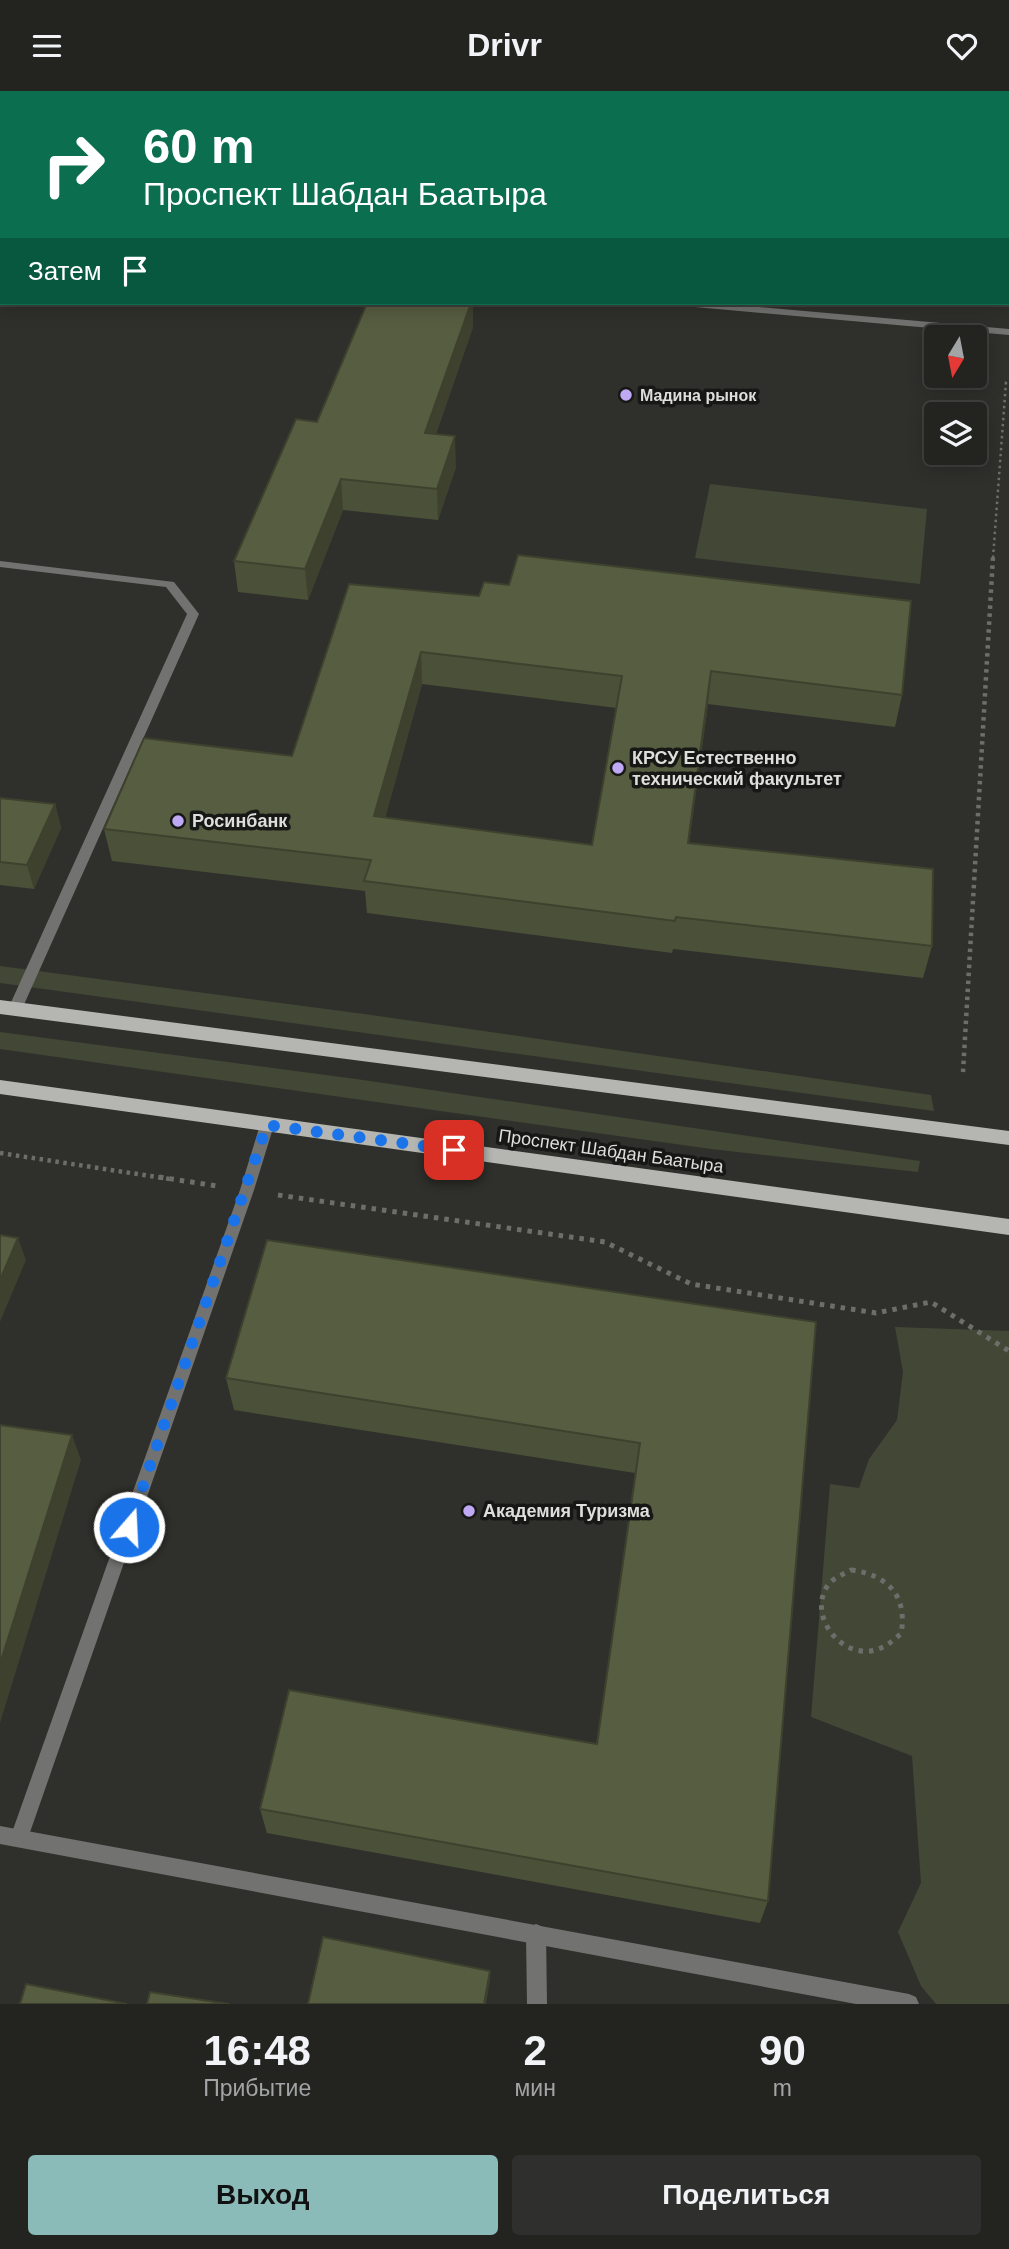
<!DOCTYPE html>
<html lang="ru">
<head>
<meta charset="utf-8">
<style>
  :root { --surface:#232420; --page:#2f302d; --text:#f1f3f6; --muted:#a3a4a5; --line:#40413e; --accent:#8bbbb9 }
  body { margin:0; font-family:Arial,sans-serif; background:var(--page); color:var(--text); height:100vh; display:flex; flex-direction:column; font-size:26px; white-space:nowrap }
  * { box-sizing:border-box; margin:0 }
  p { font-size:23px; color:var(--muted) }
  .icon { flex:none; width:38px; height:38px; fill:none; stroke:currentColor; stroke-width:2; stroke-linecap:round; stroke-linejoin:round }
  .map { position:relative; height:1913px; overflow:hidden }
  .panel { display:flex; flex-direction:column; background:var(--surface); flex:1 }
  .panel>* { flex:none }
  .hud { position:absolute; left:0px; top:0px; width:1010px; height:214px; box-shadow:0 4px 18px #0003,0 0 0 2px var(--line); background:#0b6e4f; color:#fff; overflow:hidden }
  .needle { width:46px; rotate:190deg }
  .controls { position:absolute; left:924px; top:234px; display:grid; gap:14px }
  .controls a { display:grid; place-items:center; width:63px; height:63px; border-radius:7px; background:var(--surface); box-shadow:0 4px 18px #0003,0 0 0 2px var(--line); font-size:35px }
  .pin { position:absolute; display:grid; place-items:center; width:60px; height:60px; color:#fff; margin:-30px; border-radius:14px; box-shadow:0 4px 10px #0006 }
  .me { position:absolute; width:77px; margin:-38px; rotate:19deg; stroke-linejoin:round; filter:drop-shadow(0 0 5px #0008) }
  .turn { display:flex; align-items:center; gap:24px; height:147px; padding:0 28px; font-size:32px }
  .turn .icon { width:91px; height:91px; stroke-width:2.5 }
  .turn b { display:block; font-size:49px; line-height:60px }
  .then { display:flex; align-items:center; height:66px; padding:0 28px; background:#0003; gap:14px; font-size:26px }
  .eta { display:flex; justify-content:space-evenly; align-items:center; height:119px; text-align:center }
  .eta b { font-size:42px; font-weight:700; line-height:49px }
  .primary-button { display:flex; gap:14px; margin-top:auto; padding:14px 28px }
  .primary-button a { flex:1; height:80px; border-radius:7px; background:var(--accent); color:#111; font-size:28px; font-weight:700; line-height:80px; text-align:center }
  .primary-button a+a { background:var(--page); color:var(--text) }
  header { display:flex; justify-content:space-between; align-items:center; height:91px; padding:0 28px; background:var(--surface); font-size:32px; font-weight:700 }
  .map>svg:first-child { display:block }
  .green { fill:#434736 }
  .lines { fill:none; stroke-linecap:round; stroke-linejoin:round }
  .path-far2 { stroke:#6d6e6a; stroke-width:2.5; stroke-dasharray:2.5 3.5; stroke-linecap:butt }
  .path-far1 { stroke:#6d6e6a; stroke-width:4.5; stroke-dasharray:3.5 4.5; stroke-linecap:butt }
  .path { stroke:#6d6e6a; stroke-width:5; stroke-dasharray:4.5 6; stroke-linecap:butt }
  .service { fill:#727370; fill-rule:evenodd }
  .minor { fill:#727370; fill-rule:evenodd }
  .primary { fill:#b5b6b1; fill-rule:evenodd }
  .wall { fill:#4b5038; fill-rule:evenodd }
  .shaded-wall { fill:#3d412e }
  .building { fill:#575d41; stroke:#3d412e; stroke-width:2; fill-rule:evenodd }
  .route { stroke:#1a73e8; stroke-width:12; stroke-dasharray:0 21.6 }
  .poi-dot { fill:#bfa8f4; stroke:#171815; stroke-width:2.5 }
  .labels { text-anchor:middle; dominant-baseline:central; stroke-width:7; stroke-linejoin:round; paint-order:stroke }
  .far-poi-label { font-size:16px; font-weight:bold; fill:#dedfdb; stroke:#171815; text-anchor:start }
  .poi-label { font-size:18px; font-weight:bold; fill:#dedfdb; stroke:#171815; text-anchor:start }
  .street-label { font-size:18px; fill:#dedfdb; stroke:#171815 }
</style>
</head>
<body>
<header><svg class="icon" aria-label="menu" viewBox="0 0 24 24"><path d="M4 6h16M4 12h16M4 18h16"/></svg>Drivr<svg class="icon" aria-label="heart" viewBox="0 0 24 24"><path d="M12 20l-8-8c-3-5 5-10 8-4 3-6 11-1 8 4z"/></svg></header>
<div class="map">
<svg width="1009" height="1913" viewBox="0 0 1009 1913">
  <rect width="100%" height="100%" fill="#2f302b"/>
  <!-- green -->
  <path class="green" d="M710 393 927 418 920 493 695 467Z
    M0 875 364 923 931 1004 934 1020 0 892Z
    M0 941 356 988 920 1070 918 1081 711 1058 0 958Z
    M895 1236 1009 1240V1913H936L921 1895 898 1841 921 1792 912 1665 811 1626 830 1393 859 1397 869 1368 897 1329 903 1281Z"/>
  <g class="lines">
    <!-- path-far2 -->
    <path class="path-far2" d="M993 467 1006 291 1009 289"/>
    <!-- path-far1 -->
    <path class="path-far1" d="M963 981 993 466
      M0 1062 170 1088"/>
    <!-- path -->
    <path class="path" d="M159 1086 217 1095
      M278 1104 605 1151 691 1193 876 1222 931 1211 1009 1260
      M851 1479C888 1484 908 1505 901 1543 895 1547 890 1553 883 1556 847 1575 805 1527 828 1494 833 1487 844 1483 851 1479Z"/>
    <!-- service -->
    <path class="service" d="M679 212H714L1009 238V244L684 215Z
      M0 470 174 491 199 523 22 918 15 923 8 918 187 523 166 496 0 476Z
      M0 1735 909 1903 916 1906 919 1913H856L0 1753Z"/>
    <!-- minor -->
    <path class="minor" d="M267 1028 272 1030 274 1034 254 1099 28 1747 26 1754 19 1756 12 1754 10 1747 240 1099 260 1034 262 1030Z
      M536 1833 543 1836 546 1843 547 1913H527L526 1843 529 1836Z"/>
    <!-- primary -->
    <path class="primary" d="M0 909 1009 1040V1054L0 923Z
      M0 989 1009 1128V1144L0 1003Z"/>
  </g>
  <!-- wall -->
  <path class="wall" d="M473 236 436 343 456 376 438 429 343 419 308 509 238 501 234 470 317 331Z
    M349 493 902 604 895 636 708 613 689 752 932 855 923 887 673 858 672 862 367 822 365 800 112 770 104 738 292 665ZM422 593 617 617 592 754 385 727Z
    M0 707 55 713 61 737 34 798 0 794Z
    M816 1231 768 1810 760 1832 267 1742 260 1718 597 1653 635 1382 234 1319 226 1287Z"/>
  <!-- shaded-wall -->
  <path class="shaded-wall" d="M471 212H473V236L426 372 425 342Z
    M455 345 456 376 438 429 437 398Z
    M341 388 343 419 308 509 305 478Z
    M421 561 422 593 377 757 374 725Z
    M711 580 708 613 685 783 688 752Z
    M55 713 61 737 34 798 27 774Z
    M18 1147 26 1169 0 1231V1189Z
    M72 1344 81 1369 0 1632V1573Z
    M490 1880V1890L486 1913H484Z"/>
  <!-- building -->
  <path class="building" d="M449 0H987V2H449Z
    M367 212H471L425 342 455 345 437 398 341 388 305 478 234 470 296 328 317 331Z
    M518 464 911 510 902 604 711 580 688 752 933 778 932 855 676 826 675 830 364 790 371 769 104 738 144 647 292 665 349 493 479 505 484 491 509 494ZM421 561 622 585 592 754 374 725Z
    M0 707 55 713 27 774 0 771Z
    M0 1144 18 1147 0 1189Z
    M267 1149 816 1231 768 1810 260 1718 289 1599 597 1653 640 1352 226 1287Z
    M0 1334 72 1344 0 1573Z
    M323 1846 490 1880 484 1913H308Z
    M26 1893 127 1913H20Z
    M150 1901 229 1913H147Z"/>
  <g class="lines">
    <!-- route -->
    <path class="route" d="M129 1436 267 1034 454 1059"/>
  </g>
  <!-- markers -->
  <g class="poi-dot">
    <circle cx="626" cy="304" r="7"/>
    <circle cx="618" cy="677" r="7"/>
    <circle cx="178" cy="730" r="7"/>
    <circle cx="469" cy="1420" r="7"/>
  </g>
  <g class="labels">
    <!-- far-poi labels -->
    <g class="far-poi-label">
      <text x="640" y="304">Мадина рынок</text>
    </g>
    <!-- poi labels -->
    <g class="poi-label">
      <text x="632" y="667">КРСУ Естественно<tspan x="632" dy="21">технический факультет</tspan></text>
      <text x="192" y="730">Росинбанк</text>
      <text x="483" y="1420">Академия Туризма</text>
    </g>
    <!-- street labels -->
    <g class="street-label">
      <text transform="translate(611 1060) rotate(8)">Проспект Шабдан Баатыра</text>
    </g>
  </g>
</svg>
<div class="controls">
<a><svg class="needle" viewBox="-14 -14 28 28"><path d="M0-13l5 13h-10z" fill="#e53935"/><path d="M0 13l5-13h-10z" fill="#a3a4a5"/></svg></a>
<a><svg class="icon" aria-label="layers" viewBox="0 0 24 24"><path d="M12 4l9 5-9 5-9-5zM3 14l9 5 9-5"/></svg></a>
</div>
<div class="pin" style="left:454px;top:1059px;background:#d93025"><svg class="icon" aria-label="arrive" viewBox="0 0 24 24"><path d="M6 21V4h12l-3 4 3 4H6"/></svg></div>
<svg class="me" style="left:129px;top:1436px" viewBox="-20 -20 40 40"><circle r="17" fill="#1a73e8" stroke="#fff" stroke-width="3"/><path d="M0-11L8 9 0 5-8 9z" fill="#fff"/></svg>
<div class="hud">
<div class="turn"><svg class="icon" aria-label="right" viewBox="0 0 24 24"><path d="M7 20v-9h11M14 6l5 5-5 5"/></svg><div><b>60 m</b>Проспект Шабдан Баатыра</div></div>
<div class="then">Затем<svg class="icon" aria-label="arrive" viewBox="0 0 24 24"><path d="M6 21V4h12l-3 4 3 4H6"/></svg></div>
</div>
</div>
<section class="panel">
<div class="eta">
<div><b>16:48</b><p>Прибытие</p></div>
<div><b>2</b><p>мин</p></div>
<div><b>90</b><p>m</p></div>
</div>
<div class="primary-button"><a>Выход</a><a>Поделиться</a></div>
</section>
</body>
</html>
